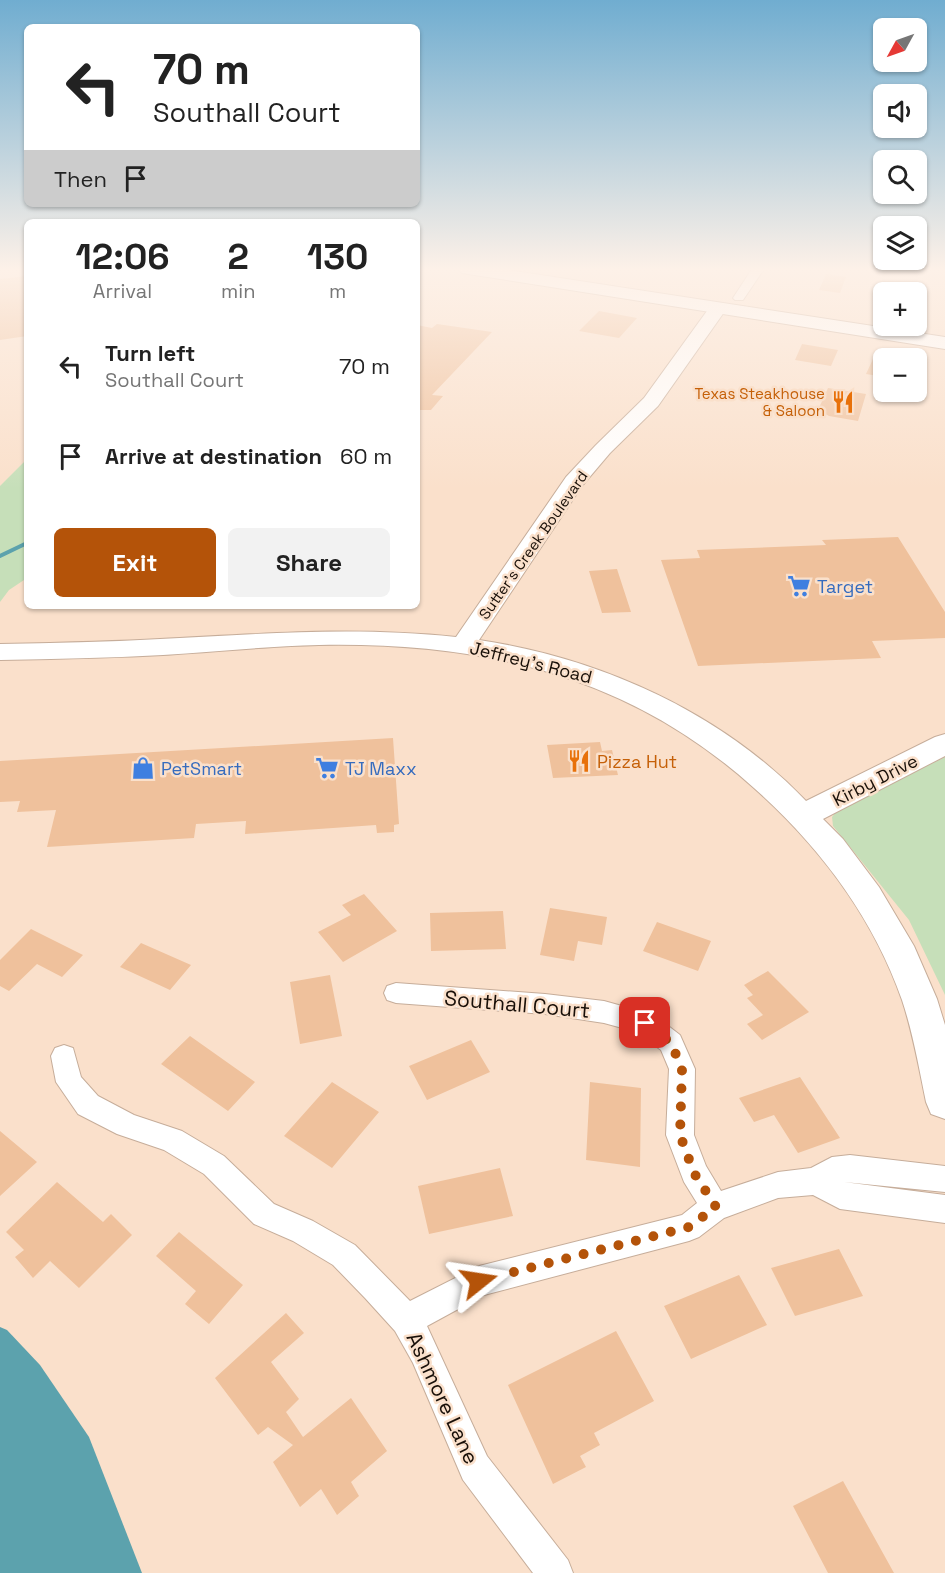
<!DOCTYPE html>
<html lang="en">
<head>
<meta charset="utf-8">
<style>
  :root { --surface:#fff; --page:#f2f2f2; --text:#222; --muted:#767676; --accent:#b45309 }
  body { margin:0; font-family:"Space Grotesk",sans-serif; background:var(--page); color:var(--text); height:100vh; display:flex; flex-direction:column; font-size:22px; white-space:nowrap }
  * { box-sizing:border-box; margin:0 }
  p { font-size:20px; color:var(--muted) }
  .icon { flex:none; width:33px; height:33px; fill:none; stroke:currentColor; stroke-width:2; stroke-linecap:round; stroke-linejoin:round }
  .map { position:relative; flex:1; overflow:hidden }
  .details { position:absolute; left:24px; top:219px; width:396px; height:390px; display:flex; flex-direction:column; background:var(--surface); border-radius:9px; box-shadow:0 2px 4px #0004 }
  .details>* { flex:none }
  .top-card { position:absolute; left:24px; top:24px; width:396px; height:183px; border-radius:9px; box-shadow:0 2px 4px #0004; background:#fff; color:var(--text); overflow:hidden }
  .needle { width:39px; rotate:230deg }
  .tools { position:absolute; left:873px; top:18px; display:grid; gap:12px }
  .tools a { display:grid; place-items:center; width:54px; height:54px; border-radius:9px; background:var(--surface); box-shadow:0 2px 4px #0004; font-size:30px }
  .pin { position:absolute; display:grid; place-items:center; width:51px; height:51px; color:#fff; margin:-26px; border-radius:12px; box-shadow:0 3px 9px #0006 }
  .me { position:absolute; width:66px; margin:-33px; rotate:75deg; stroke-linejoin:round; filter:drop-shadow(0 0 4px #0008) }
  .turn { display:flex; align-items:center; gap:21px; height:126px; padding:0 30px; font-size:27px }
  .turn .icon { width:78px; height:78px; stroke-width:2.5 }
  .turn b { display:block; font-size:42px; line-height:51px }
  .then { display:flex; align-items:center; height:57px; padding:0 30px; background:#0003; gap:12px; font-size:22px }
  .eta { display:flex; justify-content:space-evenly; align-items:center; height:102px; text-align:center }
  .eta b { font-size:36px; font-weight:700; line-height:42px }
  .action { display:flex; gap:12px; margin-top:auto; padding:12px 30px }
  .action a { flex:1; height:69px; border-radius:9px; background:var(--accent); color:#fff; font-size:24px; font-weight:700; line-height:69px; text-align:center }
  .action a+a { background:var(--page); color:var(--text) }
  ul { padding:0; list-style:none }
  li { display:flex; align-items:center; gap:18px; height:90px; padding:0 30px }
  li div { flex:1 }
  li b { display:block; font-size:22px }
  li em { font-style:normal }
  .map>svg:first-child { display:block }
  .green { fill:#c6dfb9 }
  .water { fill:#5ca2ad }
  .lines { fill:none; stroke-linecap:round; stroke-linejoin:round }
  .stream { stroke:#5ca2ad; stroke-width:4 }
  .building { fill:#efc19c }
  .street-casing { stroke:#c6ad9a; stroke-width:2 }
  .secondary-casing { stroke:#c6ad9a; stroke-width:2 }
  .highway-casing { stroke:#c6ad9a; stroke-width:2 }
  .street { fill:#fff; fill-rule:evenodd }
  .secondary { fill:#fff; fill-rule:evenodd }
  .highway { fill:#fff; fill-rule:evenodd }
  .route { stroke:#b45309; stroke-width:10; stroke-dasharray:0 18 }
  .labels { text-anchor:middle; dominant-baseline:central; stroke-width:5; stroke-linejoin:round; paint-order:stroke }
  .far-food-label { font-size:15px; fill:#c56008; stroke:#fae0cb; text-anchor:end }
  .far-street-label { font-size:15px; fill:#180f08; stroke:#fae0cb }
  .shop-label { font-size:18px; fill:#366cbe; stroke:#fae0cb; text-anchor:start }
  .street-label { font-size:18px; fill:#180f08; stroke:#fae0cb }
  .food-label { font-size:18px; fill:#c56008; stroke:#fae0cb; text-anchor:start }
  .near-street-label { font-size:21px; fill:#180f08; stroke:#fae0cb }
</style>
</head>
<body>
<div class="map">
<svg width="945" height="1573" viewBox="0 0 945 1573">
  <rect width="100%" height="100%" fill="#fae0cb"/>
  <!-- green -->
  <path class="green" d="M27 459V578L9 590 0 602V486Z
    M945 757V995L909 920 833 826 832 817 840 807Z"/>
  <!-- water -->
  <path class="water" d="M0 1327 7 1330 40 1365 89 1437 142 1573H0Z"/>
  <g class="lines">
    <!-- stream -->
    <path class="stream" d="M0 556 27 543"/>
  </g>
  <!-- building -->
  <path class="building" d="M826 274 846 277 840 293 819 290Z
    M27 276V336L0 340V279Z
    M599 311 637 318 619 338 579 331Z
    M437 324 492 332 432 395 443 396 431 410H417V325L432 328Z
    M802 344 838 350 831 366 795 360Z
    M873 359 884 361V377L866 374Z
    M828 388 866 394 858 421 829 416 818 410Z
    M898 537 945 612V638L872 641 881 658 698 666 661 560 700 558 697 550 826 545 822 540Z
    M617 569 631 612 602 613 589 571Z
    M393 738 399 824 394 825V832L377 833 376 825 245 834 246 821 196 824 194 838 47 847 56 810 17 812 20 801 0 802V761Z
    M600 742 602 751 612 750 618 775 553 778 547 745Z
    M364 894 397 931 343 962 318 932 351 915 342 905Z
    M550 908 607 917 602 945 578 941 574 961 540 955Z
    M503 911 506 949 431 951 430 913Z
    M657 922 711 941 698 971 643 951Z
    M31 929 83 955 62 977 37 964 9 991 0 986V960Z
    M141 943 191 965 170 990 120 967Z
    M768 971 809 1012 762 1040 747 1024 763 1015 747 998 753 995 744 985Z
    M330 975 342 1036 300 1044 290 982Z
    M190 1036 255 1082 228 1111 161 1064Z
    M471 1040 490 1072 427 1100 409 1066Z
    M800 1077 840 1138 798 1153 774 1115 754 1122 739 1098Z
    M332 1082 379 1112 332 1168 284 1136Z
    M590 1082 641 1088 640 1167 586 1160Z
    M0 1131 37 1162 0 1196Z
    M500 1168 513 1216 429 1234 418 1186Z
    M57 1182 103 1222 111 1214 132 1235 79 1288 50 1261 33 1278 15 1257 24 1250 6 1232Z
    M179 1232 243 1285 209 1324 185 1304 196 1291 156 1256Z
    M839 1249 863 1296 795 1316 771 1268Z
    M739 1275 767 1325 691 1359 664 1306Z
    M286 1313 304 1333 271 1362 299 1399 286 1412 303 1437 351 1398 387 1451 351 1482 359 1496 337 1515 321 1489 300 1507 273 1462 293 1445 268 1427 258 1435 215 1378Z
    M616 1331 654 1401 594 1433 600 1445 580 1456 586 1467 553 1484 508 1385Z
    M843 1481 894 1573H828L793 1506Z"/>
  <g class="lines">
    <!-- street casing -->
    <g class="street-casing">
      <path id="street" d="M752 269H764L743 300H735L733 298Z
        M396 983 545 994 604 1001 654 1015 680 1035 695 1069 694 1135 706 1166 721 1191 778 1172 811 1168 832 1157 850 1155 945 1166V1192L844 1182 945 1195V1223L840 1209 813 1195 778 1198 724 1218 699 1237 689 1241 484 1295 427 1326 487 1456 568 1560 573 1573H533L463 1480 413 1363 395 1331 365 1298 333 1265 293 1241 254 1224 204 1174 164 1150 117 1134 78 1114 56 1082 51 1056 55 1048 64 1045 73 1048 81 1077 98 1096 134 1115 182 1131 224 1156 274 1204 313 1221 355 1245 410 1301 479 1266 682 1215 697 1203 684 1182 666 1135 669 1069 661 1050 637 1032 604 1023 545 1014 396 1003 387 1000 384 993 387 986Z"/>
    </g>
    <!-- secondary casing -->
    <g class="secondary-casing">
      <path id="secondary" d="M718 303 724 304 727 308 658 406 610 453 582 486 479 640C600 658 721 712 806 801L935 737 945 734V756L823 819 843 839 879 887 914 946 937 999 945 1025V1119L931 1114 926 1102C919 1068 913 1033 902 1000 873 917 819 846 754 788 629 675 484 642 319 645 267 646 215 652 163 655 108 658 54 659 0 660V644C53 643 106 642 160 639 262 634 353 626 456 637L566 477 596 445 644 398 712 304Z"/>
    </g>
    <!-- highway casing -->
    <g class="highway-casing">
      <path id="highway" d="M459 269H502L945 337V349L468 274 462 273Z"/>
    </g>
    <!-- street -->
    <use href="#street" class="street"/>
    <!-- secondary -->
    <use href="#secondary" class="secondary"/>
    <!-- highway -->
    <use href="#highway" class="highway"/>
  </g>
  <!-- sky -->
  <linearGradient id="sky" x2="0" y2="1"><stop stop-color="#70add0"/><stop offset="0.55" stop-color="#fdf1e8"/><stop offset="1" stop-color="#fdf1e8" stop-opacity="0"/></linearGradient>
  <rect width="945" height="489" fill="url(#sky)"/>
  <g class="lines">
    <!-- route -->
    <path class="route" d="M479 1281 689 1227 716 1207 694 1173 680 1135 682 1069 671 1043 645 1023"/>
  </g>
  <!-- icons -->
  <defs>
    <g id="restaurant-bare" transform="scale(1.8)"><path d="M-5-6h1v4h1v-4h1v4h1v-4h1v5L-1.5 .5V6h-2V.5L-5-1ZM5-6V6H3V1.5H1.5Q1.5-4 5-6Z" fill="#e8710a" stroke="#fae0cb" stroke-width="2.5" paint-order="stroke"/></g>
    <g id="supermarket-bare" transform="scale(1.8)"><path d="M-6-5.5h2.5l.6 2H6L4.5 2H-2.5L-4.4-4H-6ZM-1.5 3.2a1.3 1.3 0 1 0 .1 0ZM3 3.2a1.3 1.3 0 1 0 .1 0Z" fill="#3f7fe0" stroke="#fae0cb" stroke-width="2.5" paint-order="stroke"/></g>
    <g id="shop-bare" transform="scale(1.8)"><path d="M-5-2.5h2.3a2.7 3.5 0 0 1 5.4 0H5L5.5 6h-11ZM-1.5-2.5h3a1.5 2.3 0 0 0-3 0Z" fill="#3f7fe0" stroke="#fae0cb" stroke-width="2.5" paint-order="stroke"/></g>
  </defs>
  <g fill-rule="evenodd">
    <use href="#restaurant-bare" x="843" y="402"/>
    <use href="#supermarket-bare" x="799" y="586"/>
    <use href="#restaurant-bare" x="579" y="761"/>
    <use href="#shop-bare" x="143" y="768"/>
    <use href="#supermarket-bare" x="327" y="768"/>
  </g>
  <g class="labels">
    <!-- far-food labels -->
    <g class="far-food-label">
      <text x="825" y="393">Texas Steakhouse<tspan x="825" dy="17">&amp; Saloon</tspan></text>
    </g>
    <!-- far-street labels -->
    <g class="far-street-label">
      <text transform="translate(533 545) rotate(-55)">Sutter's Creek Boulevard</text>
    </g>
    <!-- shop labels -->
    <g class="shop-label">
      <text x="817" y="586">Target</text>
      <text x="161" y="768">PetSmart</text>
      <text x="345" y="768">TJ Maxx</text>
    </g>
    <!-- street labels -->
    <g class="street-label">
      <text transform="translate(531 662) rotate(14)">Jeffrey's Road</text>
      <text transform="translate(875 780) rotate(-27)">Kirby Drive</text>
    </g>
    <!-- food labels -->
    <g class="food-label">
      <text x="597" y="761">Pizza Hut</text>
    </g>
    <!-- near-street labels -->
    <g class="near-street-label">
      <text transform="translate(517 1004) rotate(5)">Southall Court</text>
      <text transform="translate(443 1398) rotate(65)">Ashmore Lane</text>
    </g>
  </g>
</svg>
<div class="tools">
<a><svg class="needle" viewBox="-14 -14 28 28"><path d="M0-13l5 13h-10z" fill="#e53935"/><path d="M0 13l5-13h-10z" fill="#767676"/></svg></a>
<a><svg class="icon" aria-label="sound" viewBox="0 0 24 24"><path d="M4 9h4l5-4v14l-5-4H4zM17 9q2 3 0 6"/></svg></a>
<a><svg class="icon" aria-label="search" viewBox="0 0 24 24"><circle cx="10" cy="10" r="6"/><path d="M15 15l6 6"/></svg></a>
<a><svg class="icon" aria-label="layers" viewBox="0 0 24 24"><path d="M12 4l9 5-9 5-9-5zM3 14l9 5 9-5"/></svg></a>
<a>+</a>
<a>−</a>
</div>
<div class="pin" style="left:645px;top:1023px;background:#d93025"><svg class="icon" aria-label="arrive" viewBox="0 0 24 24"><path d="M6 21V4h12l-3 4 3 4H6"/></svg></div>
<svg class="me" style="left:479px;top:1281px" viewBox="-20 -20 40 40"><path d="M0-17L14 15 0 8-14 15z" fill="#b45309" stroke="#fff" stroke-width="4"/></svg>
<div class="top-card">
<div class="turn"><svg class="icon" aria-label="left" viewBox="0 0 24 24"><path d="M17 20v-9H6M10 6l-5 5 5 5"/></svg><div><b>70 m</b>Southall Court</div></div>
<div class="then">Then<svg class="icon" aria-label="arrive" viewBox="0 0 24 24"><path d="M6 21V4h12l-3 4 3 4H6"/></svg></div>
</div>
<section class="details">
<div class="eta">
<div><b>12:06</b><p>Arrival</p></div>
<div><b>2</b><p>min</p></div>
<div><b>130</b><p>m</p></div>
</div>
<ul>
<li><svg class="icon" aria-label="left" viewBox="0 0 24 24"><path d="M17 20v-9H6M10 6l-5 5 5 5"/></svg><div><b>Turn left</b><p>Southall Court</p></div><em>70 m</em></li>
<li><svg class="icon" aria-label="arrive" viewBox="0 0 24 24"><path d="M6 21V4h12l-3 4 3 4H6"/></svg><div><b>Arrive at destination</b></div><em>60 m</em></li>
</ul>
<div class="action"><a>Exit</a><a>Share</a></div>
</section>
</div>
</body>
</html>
